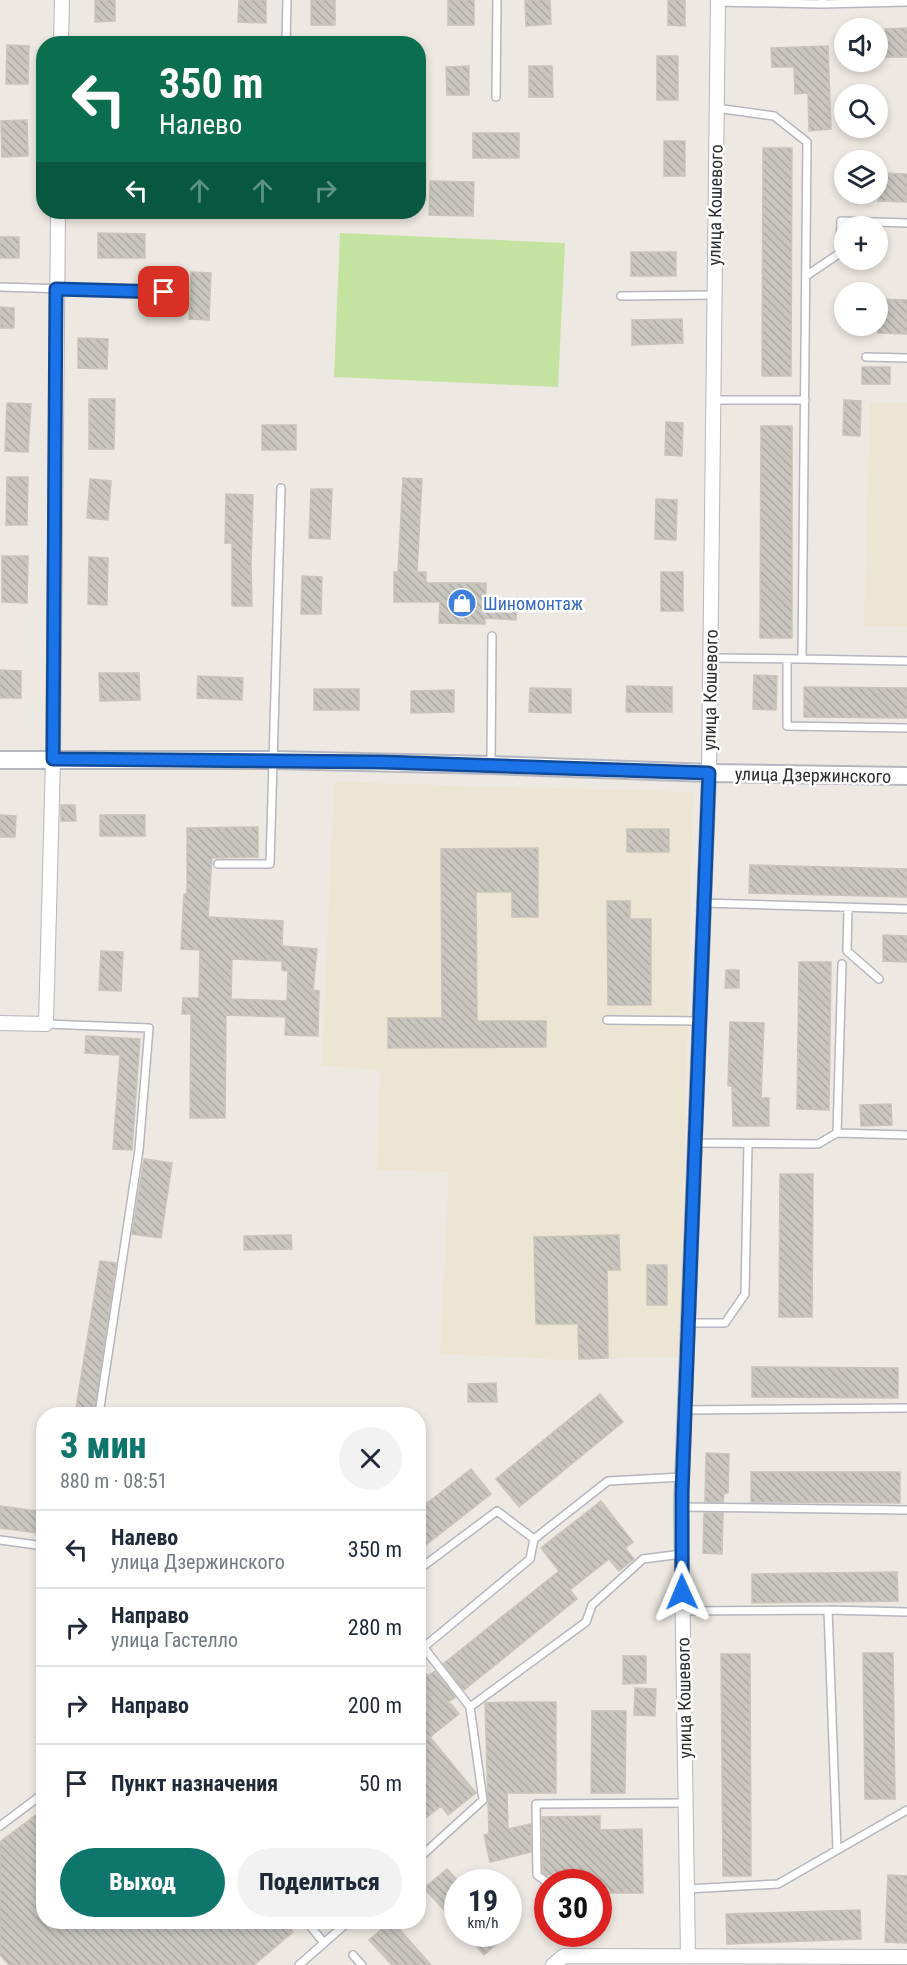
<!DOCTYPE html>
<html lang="ru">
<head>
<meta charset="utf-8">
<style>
  :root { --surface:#fff; --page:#f2f2f3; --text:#1f2937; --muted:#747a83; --line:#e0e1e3; --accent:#0f766e }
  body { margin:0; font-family:"Roboto Condensed",sans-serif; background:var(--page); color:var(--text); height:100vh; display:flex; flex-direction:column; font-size:22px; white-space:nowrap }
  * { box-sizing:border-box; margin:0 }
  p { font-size:20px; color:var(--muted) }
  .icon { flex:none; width:33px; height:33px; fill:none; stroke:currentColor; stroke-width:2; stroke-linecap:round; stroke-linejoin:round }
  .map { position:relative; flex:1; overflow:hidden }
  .details { position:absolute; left:36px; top:1407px; width:390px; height:522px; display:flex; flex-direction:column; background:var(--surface); border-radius:24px; box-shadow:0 3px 9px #0003 }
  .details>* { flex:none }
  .banner { position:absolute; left:36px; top:36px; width:390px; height:183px; border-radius:24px; box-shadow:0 3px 9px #0003; background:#0b6e4f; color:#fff; overflow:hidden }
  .controls { position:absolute; left:834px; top:18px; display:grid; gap:12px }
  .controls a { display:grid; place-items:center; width:54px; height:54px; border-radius:50%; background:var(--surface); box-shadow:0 3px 9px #0003; font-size:30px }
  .speed { position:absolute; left:444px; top:1869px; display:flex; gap:12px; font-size:30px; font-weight:700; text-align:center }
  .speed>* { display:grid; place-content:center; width:78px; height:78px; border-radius:50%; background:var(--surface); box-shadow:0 3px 9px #0003; line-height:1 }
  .speed small { font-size:15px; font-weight:400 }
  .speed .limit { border:9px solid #d22; background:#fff; color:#111 }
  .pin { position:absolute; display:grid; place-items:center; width:51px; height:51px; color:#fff; margin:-26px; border-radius:12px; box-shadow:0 3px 9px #0006 }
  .me { position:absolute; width:66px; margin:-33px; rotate:359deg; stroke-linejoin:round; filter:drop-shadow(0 0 4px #0008) }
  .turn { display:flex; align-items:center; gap:21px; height:126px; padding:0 24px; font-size:27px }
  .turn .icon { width:78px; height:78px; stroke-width:2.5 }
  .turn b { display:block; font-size:42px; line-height:51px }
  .lanes { display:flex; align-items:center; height:57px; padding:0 24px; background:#0003; justify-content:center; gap:30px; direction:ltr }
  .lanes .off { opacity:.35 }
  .round { display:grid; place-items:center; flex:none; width:63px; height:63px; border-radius:32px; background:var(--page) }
  .headline { display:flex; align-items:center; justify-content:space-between; height:102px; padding:0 24px }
  h1 { font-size:36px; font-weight:800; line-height:45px; color:var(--accent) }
  .button { display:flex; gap:12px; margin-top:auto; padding:12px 24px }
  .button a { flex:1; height:69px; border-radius:36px; background:var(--accent); color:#fff; font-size:24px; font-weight:800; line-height:69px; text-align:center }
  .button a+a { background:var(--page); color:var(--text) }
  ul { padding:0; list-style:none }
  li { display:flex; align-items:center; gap:18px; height:78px; padding:0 24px; border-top:2px solid var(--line) }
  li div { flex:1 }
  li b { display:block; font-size:22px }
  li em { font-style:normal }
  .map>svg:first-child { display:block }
  .education { fill:#ece5d3 }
  .pitch { fill:#c4e3a1 }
  .building { fill:url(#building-back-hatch); stroke:#c8c4bb; stroke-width:1.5; fill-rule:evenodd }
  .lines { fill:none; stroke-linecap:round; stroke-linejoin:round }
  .service-casing { stroke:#b5b6bf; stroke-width:10 }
  .minor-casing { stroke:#b5b6bf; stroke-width:16 }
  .tertiary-casing { stroke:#b5b6bf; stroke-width:20 }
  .service { stroke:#fff; stroke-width:7 }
  .minor { stroke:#fff; stroke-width:14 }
  .tertiary { stroke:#fff; stroke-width:16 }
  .route-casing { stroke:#114b97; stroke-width:15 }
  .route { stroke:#1a73e8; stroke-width:10 }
  .labels { text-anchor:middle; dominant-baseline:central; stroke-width:5; stroke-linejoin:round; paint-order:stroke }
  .street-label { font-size:18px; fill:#2d2d2d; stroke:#fff }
  .shop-label { font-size:18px; fill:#366cbe; stroke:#fff; text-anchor:start }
</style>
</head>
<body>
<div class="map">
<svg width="907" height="1965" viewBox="0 0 907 1965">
  <defs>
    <pattern id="building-back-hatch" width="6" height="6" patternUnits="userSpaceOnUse" patternTransform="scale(1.5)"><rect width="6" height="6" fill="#c9c6bf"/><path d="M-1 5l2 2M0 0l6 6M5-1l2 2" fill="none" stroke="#adaaa4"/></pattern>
  </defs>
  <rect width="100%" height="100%" fill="#ede8e1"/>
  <!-- education -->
  <path class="education" d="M870 402 907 403V627L864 626Z
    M334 782 693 792 680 1357 565 1360 440 1354 449 1172 377 1170 380 1071 322 1065Z"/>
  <!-- pitch -->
  <path class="pitch" d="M340 233 565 243 558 387 334 377Z"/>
  <!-- building -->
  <path class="building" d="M95 0H115V21L95 22Z
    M239 0H266V23L238 22Z
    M311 0H335V25H311Z
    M448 0H474V25H448Z
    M525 0H550L551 24 526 26Z
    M668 0H685V26L668 25Z
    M907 28V57H885V29Z
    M7 45 29 46 28 84H6Z
    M828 46 831 129 809 131 808 93 795 94 794 67H772L771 48Z
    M657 56H678V100H657Z
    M469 66V95H447L446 67Z
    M529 66H552L553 97H529Z
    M27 120 28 156 2 157 1 121Z
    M473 133H519V158H473Z
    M664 141H685V176H664Z
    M763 148H792L791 376H762Z
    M878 173 907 174V202L878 201Z
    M430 181 474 182 473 216 429 215Z
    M98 233 145 234V258H98Z
    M0 237H19V258H0Z
    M631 252H676V276H631Z
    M191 272 211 273 209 320 189 319Z
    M878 299 907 300V334L878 333Z
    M0 307 14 308V328H0Z
    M682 319 683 343 632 345V320Z
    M78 338 108 339 107 369 78 368Z
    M862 367H890V384H862Z
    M89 399H115L114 449H89Z
    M844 400 861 401 860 436 843 435Z
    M7 403 31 404 28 452 5 451Z
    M666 422 683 423 682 456 665 455Z
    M262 425H296V450H262Z
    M761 426H792V638H760Z
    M7 477H28L27 525H6Z
    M403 478 422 479 417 572H426V583H486V602L517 603 516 620 485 618V624L439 623 440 602H394V572H398Z
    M90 479 111 481 108 520 87 518Z
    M311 489H332L330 539 309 538Z
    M226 494 253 495 251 565 252 606H232V543H225Z
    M656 499 677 500 676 540 655 539Z
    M2 556H28L27 603 2 602Z
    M89 557 108 558 107 605 88 604Z
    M661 572H683V611H661Z
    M302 576 322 577 321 614H301Z
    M0 670 21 671V698H0Z
    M99 673H139L140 700 100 701Z
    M754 675 777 676 776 710 753 709Z
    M198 676 243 678 242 700 197 698Z
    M627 686 672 687V712H626Z
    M804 687 907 688V718L804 717Z
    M530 688 571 689V713L529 712Z
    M314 689H359V710H314Z
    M454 690V712L411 713V691Z
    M61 805H75L76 821H61Z
    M0 815 16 816 15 837H0Z
    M100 815H145V836H100Z
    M258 827V857L212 858 208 917 283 921 282 946 317 949 313 990 319 991 318 1036 285 1035 286 1017 226 1015 225 1118H190L191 1014H182L183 998H199L200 950 181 949 184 894H187V828ZM232 959 282 961V970L288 971 287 1001 231 999Z
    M627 829H669V852H627Z
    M538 848V917H512V892H476L477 1021H546V1047L388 1048V1018H442L441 849Z
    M750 865 907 869V897L749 893Z
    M607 901H630V919H651V1005H608Z
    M883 935 907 936V962L883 961Z
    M101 951 123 952 121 991 99 990Z
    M799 962H831L829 1110 797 1109Z
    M726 970H739V988H725Z
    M730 1022 764 1023 761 1098H769V1126H733L732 1086H728Z
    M86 1036 140 1039 132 1150 113 1149 120 1055 85 1053Z
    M891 1104 892 1125 861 1126 860 1105Z
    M144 1159 172 1163 161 1238 132 1234Z
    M780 1174H813L812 1317H779Z
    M291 1235 292 1249 244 1250V1236Z
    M619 1235 620 1270H607L608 1358 579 1359 578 1324H536L534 1237Z
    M100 1261 116 1263 94 1414H75Z
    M647 1265H667V1305H647Z
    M752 1367 898 1368V1398L752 1397Z
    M496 1383 497 1402H468V1384Z
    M600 1394 623 1422 519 1507 496 1479Z
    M706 1453 729 1454 728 1493H724L723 1502H705Z
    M471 1469 491 1494 418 1551V1510Z
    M751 1472H900V1503L751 1502Z
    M601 1501 633 1542 625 1548 634 1559 619 1571 609 1559 570 1590 577 1599 464 1690 443 1664 559 1571 541 1548Z
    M0 1506 44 1512V1534L0 1528Z
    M704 1513H723L722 1554 703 1553Z
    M897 1572 898 1601 752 1603V1574Z
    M863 1653H893L895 1799H865Z
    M721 1654H750L751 1876H723Z
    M623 1656H646V1683L623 1684Z
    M418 1665 428 1676 435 1671 455 1697 446 1704H451L459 1714 430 1737 476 1793 448 1815 441 1806 418 1824Z
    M635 1688 656 1689 655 1716 634 1715Z
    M509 1702H556V1793H507L508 1829 531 1824V1852L490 1862 484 1835 489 1834 485 1703Z
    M592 1711H626L625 1793H591Z
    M44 1809V1922H284L293 1932 254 1965H9L0 1955V1842Z
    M600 1816V1830L642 1829 643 1893H598V1882H582V1874L546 1875 543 1872 542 1817Z
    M447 1869 458 1881V1925L424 1888Z
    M888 1875 907 1876V1943L885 1942Z
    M860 1910 861 1939 727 1944 726 1914Z
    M390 1922H393L431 1965H392L369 1940Z
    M465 1934H508L484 1955Z"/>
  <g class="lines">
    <!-- service casing -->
    <g class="service-casing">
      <path id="service" d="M718 2 822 4V0
        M822 4 907 2
        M286 44 287 0
        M496 97 497 0
        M806 276 840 253 841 221 907 223
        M0 287 164 292
        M621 296 714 295
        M866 357 907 358
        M713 400H805
        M710 658 802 659 807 142 774 116 716 108
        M787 659V726L907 728
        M802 659 907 661
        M491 765 492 636
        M218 864H270L281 488
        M704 903 907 909
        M848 908 847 951 879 979
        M607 1020 700 1021
        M46 1024 149 1028 139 1150 99 1414
        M837 1133 842 964
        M695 1143 818 1144 837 1133 907 1135
        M688 1323H725L745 1294 748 1144
        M685 1410 907 1408
        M681 1507 907 1510
        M0 1540 44 1546
        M418 1570 497 1511 534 1539
        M828 1610 837 1850
        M683 1611 828 1610 907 1612
        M418 1640 470 1707 483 1800 418 1859
        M424 1647 530 1559 534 1539 608 1481 682 1477
        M470 1707 586 1622 592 1605 643 1559 682 1554
        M0 1826 44 1793
        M548 1883 537 1875 536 1804 686 1803
        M687 1889 778 1884 907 1810
        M307 1922 324 1943
        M353 1955 362 1965
        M299 1965 348 1922"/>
    </g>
    <!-- minor casing -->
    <g class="minor-casing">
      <path id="minor" d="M61 44 62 0
        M0 1023 46 1024 53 759 58 212
        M688 1956 681 1507 709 773 718 0
        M553 1965 564 1956 907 1957"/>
    </g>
    <!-- tertiary casing -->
    <g class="tertiary-casing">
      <path id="tertiary" d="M0 760H274L491 765 709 773 907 776"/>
    </g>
    <!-- service -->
    <use href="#service" class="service"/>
    <!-- minor -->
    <use href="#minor" class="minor"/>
    <!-- tertiary -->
    <use href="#tertiary" class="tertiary"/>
  </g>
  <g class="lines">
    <!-- route casing -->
    <g class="route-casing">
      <path id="route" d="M164 292 56 289 53 759 382 762 709 773 682 1492V1592"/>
    </g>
    <!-- route -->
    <use href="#route" class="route"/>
  </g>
  <!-- icons -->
  <defs>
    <g id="shop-disc" transform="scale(1.5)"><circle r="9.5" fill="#3f7fe0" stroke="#fff"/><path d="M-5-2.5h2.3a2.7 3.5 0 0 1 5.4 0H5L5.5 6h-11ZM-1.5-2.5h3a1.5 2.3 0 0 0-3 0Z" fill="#fff"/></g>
  </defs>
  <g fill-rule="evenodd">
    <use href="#shop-disc" x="462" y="603"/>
  </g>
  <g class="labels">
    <!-- street labels -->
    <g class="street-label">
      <text transform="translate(715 205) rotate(-89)">улица Кошевого</text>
      <text transform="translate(710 690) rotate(-89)">улица Кошевого</text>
      <text transform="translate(813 775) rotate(1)">улица Дзержинского</text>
      <text transform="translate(684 1698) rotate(-91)">улица Кошевого</text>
    </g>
    <!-- shop labels -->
    <g class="shop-label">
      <text x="483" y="603">Шиномонтаж</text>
    </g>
  </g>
</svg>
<div class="controls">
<a><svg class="icon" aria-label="sound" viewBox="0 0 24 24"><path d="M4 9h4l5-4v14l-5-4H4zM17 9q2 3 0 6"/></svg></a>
<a><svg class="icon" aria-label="search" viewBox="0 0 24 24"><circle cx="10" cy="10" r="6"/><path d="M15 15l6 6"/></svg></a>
<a><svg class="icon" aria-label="layers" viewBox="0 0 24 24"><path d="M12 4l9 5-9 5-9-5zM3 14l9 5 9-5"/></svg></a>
<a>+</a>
<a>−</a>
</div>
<div class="speed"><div>19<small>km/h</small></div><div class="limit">30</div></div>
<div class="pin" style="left:164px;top:292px;background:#d93025"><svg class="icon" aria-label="arrive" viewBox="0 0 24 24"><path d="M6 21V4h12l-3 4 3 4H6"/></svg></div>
<svg class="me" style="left:682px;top:1592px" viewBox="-20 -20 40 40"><path d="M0-17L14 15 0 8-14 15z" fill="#1a73e8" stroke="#fff" stroke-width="4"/></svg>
<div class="banner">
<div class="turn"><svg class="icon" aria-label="left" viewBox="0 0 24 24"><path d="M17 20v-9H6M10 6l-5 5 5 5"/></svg><div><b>350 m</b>Налево</div></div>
<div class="lanes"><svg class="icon" aria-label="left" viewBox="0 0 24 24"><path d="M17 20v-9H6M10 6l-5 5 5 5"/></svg><svg class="icon off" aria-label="ahead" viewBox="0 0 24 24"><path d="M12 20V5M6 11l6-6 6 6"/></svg><svg class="icon off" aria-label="ahead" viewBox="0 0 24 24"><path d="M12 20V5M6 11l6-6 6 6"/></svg><svg class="icon off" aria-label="right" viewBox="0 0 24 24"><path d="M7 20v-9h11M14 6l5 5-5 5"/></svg></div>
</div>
<section class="details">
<div class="headline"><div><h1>3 мин</h1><p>880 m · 08:51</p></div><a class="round"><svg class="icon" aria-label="close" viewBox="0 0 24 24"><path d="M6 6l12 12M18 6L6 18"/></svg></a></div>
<ul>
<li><svg class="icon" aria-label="left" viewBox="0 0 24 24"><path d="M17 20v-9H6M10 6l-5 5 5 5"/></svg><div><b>Налево</b><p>улица Дзержинского</p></div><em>350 m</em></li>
<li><svg class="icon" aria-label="right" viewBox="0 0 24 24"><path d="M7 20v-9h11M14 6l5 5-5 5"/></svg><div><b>Направо</b><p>улица Гастелло</p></div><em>280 m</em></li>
<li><svg class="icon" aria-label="right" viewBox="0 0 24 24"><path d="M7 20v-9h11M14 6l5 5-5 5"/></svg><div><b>Направо</b></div><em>200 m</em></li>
<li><svg class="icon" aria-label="arrive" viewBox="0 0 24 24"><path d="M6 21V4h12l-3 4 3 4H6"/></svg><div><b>Пункт назначения</b></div><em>50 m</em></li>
</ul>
<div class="button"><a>Выход</a><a>Поделиться</a></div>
</section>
</div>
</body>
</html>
